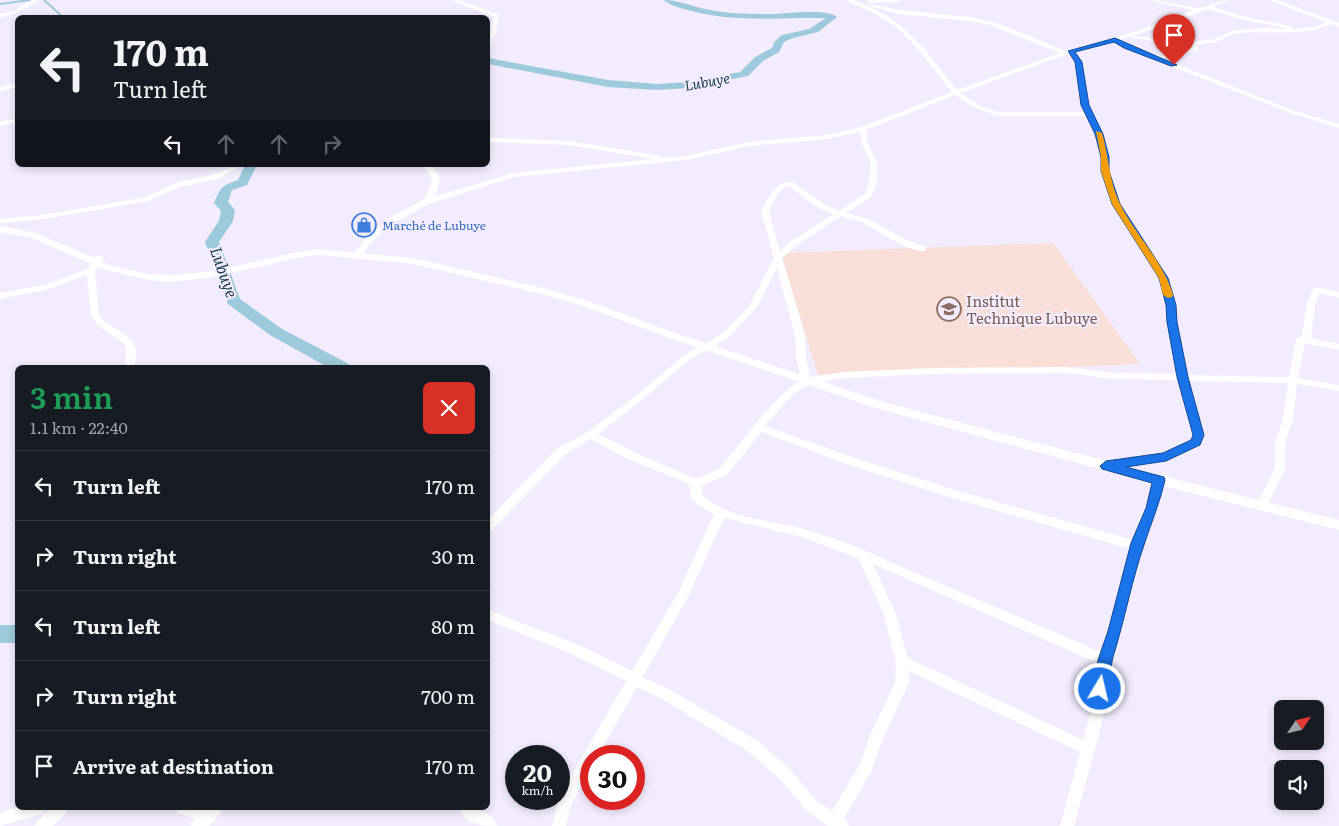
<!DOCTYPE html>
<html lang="en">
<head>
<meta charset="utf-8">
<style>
  :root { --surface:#171b24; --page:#20242c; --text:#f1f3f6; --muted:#9ea1a6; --line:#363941 }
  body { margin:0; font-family:Literata,serif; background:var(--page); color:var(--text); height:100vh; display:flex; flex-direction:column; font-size:19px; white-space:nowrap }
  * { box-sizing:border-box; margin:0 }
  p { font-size:16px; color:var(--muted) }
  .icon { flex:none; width:28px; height:28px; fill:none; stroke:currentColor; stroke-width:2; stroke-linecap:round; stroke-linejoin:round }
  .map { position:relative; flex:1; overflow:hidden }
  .details { position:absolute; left:15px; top:365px; width:475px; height:445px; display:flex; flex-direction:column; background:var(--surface); border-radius:8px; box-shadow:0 2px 8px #0003 }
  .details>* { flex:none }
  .guide { position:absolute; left:15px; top:15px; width:475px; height:152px; border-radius:8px; box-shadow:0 2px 8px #0003; background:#171b24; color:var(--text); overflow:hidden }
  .needle { width:32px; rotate:55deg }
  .controls { position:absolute; left:1274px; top:700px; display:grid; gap:10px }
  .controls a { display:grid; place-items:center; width:50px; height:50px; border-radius:8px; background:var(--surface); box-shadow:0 2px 8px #0003; font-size:25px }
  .speed { position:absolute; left:505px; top:745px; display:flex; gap:10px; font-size:25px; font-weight:700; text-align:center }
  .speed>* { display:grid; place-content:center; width:65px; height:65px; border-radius:50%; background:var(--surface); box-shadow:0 2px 8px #0003; line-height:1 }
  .speed small { font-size:12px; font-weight:400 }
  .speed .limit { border:8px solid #d22; background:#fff; color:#111 }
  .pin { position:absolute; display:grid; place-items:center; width:42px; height:42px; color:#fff; margin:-51px -21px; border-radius:50% 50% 50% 0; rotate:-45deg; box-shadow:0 0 5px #0007 }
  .pin .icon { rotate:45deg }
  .me { position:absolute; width:55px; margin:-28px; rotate:9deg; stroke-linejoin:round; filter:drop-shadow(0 0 4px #0008) }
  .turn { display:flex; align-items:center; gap:18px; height:105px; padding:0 15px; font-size:22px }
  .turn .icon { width:65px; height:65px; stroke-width:2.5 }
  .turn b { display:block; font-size:35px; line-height:42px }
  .lanes { display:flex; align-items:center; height:48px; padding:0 15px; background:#0003; justify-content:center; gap:25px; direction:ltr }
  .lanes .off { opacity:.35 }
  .round { display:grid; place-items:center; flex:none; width:52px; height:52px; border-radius:8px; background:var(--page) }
  .summary { display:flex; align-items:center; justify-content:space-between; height:85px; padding:0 15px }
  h1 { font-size:30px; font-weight:600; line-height:38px; color:#1e9e55 }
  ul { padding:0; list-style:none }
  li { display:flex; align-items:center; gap:15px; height:70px; padding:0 15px; border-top:1px solid var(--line) }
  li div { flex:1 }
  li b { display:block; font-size:19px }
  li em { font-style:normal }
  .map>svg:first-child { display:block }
  .education { fill:#f9dfd8 }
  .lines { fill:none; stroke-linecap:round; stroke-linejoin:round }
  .stream { stroke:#9dcada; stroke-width:2 }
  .river { fill:#9dcada; fill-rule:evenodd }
  .minor { fill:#fff; fill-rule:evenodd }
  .tertiary { fill:#fff; fill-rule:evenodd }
  .route { fill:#1a73e8; stroke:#114b97 }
  .slow { fill:#f59e0b }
  .labels { text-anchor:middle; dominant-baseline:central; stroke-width:4.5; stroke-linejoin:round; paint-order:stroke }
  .far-shop-label { font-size:12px; fill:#366cbe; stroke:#f3ecfe; text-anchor:start }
  .far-water-label { font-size:14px; font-style:italic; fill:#163e4a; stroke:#f3ecfe }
  .education-label { font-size:15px; fill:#785e54; stroke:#f3ecfe; text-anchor:start }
  .water-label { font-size:16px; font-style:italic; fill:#163e4a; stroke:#f3ecfe }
</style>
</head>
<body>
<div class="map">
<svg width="1339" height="826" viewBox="0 0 1339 826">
  <rect width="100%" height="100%" fill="#f3ecfe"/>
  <!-- education -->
  <path class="education" d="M1053 243 1140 364 819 378 781 253Z"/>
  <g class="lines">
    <!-- stream -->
    <path class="stream" d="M44 0 64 18
      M0 4 30 0"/>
    <!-- river -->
    <path class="river" d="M664 0C678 0 691 6 705 9 727 14 750 14 771 14 787 14 826 8 837 17L818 32 793 38 784 42 779 52 763 61 748 76 688 88 657 90 608 87 488 64V58L608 80 657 84 688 82 740 72 755 57 772 48 774 42 782 35 809 29 826 18C780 17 736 23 692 11 683 9 670 6 664 0Z
      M245 165H257L247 185 232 190 228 202 235 210 233 221 219 242 240 299 282 329 349 364 351 368H329L270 335 228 304 205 242 219 221 221 211 214 203C221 187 221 186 238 180Z
      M0 625H18V643H0Z"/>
    <!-- minor -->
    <path class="minor" d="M34 0 39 1C25 9 15 14 0 18V14L16 11 22 5Z
      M451 0H459L499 15 496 33 490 46 488 47V40L494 17Z
      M849 0H853C867 6 882 12 894 21 919 38 938 67 957 90L1060 53 990 25 970 21 899 14 869 6V4L899 10 970 17 992 22 1020 32 1065 51 1138 31 1193 10 1148 0C1165 0 1181 7 1197 8 1207 8 1217 0 1229 0L1213 7 1242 16 1293 27 1290 29 1241 19 1208 9 1133 36 1187 43 1215 39 1231 31 1267 28 1297 29 1318 26 1326 22 1269 0H1277L1339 23V27L1331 24C1300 38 1267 29 1234 34 1228 35 1222 40 1216 42 1210 43 1203 44 1197 45L1198 49 1185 55 1161 58 1292 110 1339 124V128L1288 112 1125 48 1113 41 1074 52 1082 62 1088 105 1102 134 1108 157 1109 171 1120 204 1167 278 1175 305 1176 322 1186 375 1289 377 1296 339 1302 336C1304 324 1306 292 1317 287L1339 292V298L1320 293 1315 305 1311 338 1339 344V350L1305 343 1298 378 1339 385V391L1297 384 1293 419 1285 443V469L1266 508H1258L1256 505 1275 469V443L1283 419 1288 383 1188 381 1203 435 1200 446 1166 461 1107 470 1103 469 1102 466 1103 463 1164 454 1191 441 1193 435 1178 380 1114 379 1066 373 933 374 843 378 809 384 791 396 765 426 852 457 955 490 1133 540 1146 508 1154 480 1155 477H1163L1164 480 1158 508 1144 543 1121 631 1111 660 1103 719 1074 826H1060L1080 752 909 671V683L884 736 871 772 844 819 847 821 849 826H828L807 811 778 777 746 750 662 699 637 687 598 756H591V768L571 804 566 826H552L559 797 626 681 569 653 488 620V610L579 645 632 671 678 593 714 514C707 510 698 506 693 500 688 493 694 489 685 482L630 460 590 439 563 456 492 530 488 531V520L555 450 586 433 637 395 682 357 694 349 705 345 725 331 749 306 774 258 761 212 768 198 779 185 785 182H793L824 204 839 211 865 194 869 181 871 163 862 144 860 132 827 139 748 146 687 160 514 177 427 205 394 223 375 238 360 257H357L353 255 369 234 388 219 421 201 428 193 432 179 423 165H431L440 179 436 194 433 197 513 173 654 159 569 145 488 142V138L569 141 660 156 663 158 687 156 748 142 827 135 861 127 952 92C933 69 915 40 890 23 878 14 863 8 849 2ZM1129 37 1187 47 1192 46 1193 47C1184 51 1164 57 1154 56 1144 55 1127 45 1118 40ZM1070 53C1082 71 1076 93 1085 112H998L980 106 960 93ZM955 95 976 108 997 116H1087L1096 134 1102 157 1101 171 1112 204 1159 278 1167 305 1168 322 1177 374 1114 373 1066 367 933 368 843 372 810 377 806 357 805 336 782 258 796 246 841 216C848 219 857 220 864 223 879 231 909 253 926 251V247L907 240 868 219 846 213 871 197 877 181V163L868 144 866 130ZM789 186 818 208 834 214 790 242 780 252 769 212C773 202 777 190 789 186ZM777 268 795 336 796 357 801 380 785 392 767 410 719 469 696 479 638 454 598 434 643 399 688 361 700 353 711 349 731 335 757 307ZM761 432 844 463 949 497 1131 549 1109 631 1101 652 892 563C862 548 832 537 799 528 767 520 728 518 703 496L701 486 727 475ZM724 518 801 537 858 558 883 612 896 662 895 683 870 735 860 764 832 811 817 801 788 767 756 740 672 691 643 677 689 595ZM873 564 1098 663 1089 719 1083 740 908 658 895 612Z
      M869 0H901L898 2 867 3Z
      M18 83V87L0 91V87Z
      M18 118V122L0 126V122Z
      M232 167 236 169 234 170 217 179 180 187 148 201 43 219 0 223V219L43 215 146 197 175 183 212 175Z
      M96 256H102L103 258 95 271 99 316C108 326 132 335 135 347 137 353 135 361 135 368H125L126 348 124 344 98 325 91 316 87 275 50 289 0 299V293L45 285 88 269Z
      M18 807 46 808 44 813 39 815 0 826V813Z
      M51 808H68L66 813 53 826H35L37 821Z
      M175 808H223L221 813 209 826H191L195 818 177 813Z
      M459 808C473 806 491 810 497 826 482 826 466 825 459 808Z"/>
    <!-- tertiary -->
    <path class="tertiary" d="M0 226 36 233 113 266 148 274 171 275 214 271 302 251 319 249 413 258 547 289 591 302 675 333 887 403 1159 475 1339 520V530L1159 485 879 409 667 337 583 306 545 295 413 264 319 255 302 257 214 277 171 282 148 280 106 270 29 237 0 232Z"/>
  </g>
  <!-- route -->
  <path class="route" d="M1115 38 1177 65 1171 66 1124 48 1114 42 1075 52 1082 62 1089 105 1103 134 1109 157V171L1120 204 1168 278 1176 305 1177 322 1188 377 1204 435 1200 445 1166 461 1126 467 1164 477 1165 480C1160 502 1152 521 1145 542 1132 579 1125 619 1113 657 1110 669 1111 682 1106 694L1100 696 1095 694 1093 689 1098 660 1108 631 1131 543 1146 508 1152 483 1102 469 1100 466 1106 461 1163 453 1191 440 1193 435 1177 377 1167 322 1166 305 1159 278 1112 204 1101 171V157L1095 134 1081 105 1075 62 1068 51Z"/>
  <!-- slow -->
  <path class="slow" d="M1096 131 1102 133C1109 157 1109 182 1120 204 1136 236 1163 261 1173 295L1172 297 1168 298 1163 295 1159 278 1112 204 1101 171V157Z"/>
  <!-- icons -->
  <defs>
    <g id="shop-ring" transform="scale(1.25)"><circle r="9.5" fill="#f3ecfe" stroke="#3f7fe0" stroke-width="1.5"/><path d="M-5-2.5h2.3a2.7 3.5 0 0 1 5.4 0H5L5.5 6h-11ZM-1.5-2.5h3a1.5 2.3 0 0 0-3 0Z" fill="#3f7fe0"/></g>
    <g id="school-ring" transform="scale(1.25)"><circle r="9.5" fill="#f3ecfe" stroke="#8d6e63" stroke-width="1.5"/><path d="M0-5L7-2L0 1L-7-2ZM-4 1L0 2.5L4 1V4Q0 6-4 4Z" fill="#8d6e63"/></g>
  </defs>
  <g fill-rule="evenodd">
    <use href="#shop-ring" x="364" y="225"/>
    <use href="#school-ring" x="949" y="309"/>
  </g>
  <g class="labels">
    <!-- far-shop labels -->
    <g class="far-shop-label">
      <text x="382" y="225">Marché de Lubuye</text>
    </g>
    <!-- far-water labels -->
    <g class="far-water-label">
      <text transform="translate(707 81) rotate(-10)">Lubuye</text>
    </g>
    <!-- education labels -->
    <g class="education-label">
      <text x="966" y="300">Institut<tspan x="966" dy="17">Technique Lubuye</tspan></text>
    </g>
    <!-- water labels -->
    <g class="water-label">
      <text transform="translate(225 272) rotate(71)">Lubuye</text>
    </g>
  </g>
</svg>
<div class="controls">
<a><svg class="needle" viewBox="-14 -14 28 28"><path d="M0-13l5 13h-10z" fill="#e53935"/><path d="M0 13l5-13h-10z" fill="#9ea1a6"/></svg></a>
<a><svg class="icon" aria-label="sound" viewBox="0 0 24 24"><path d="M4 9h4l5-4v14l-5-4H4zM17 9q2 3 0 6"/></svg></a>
</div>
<div class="speed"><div>20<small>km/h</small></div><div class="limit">30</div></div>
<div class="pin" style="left:1174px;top:65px;background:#d93025"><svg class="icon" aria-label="arrive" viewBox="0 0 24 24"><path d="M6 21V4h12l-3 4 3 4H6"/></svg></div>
<svg class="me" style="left:1100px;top:689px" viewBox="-20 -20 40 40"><circle r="17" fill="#1a73e8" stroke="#fff" stroke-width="3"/><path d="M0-11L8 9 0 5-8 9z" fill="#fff"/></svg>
<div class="guide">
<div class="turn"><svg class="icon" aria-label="left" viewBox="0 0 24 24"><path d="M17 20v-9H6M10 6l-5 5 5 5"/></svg><div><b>170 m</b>Turn left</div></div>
<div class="lanes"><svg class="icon" aria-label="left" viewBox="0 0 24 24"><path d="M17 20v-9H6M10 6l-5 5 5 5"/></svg><svg class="icon off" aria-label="ahead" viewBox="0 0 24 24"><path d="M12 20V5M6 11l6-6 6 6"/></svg><svg class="icon off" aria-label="ahead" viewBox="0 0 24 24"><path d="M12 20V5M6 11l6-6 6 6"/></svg><svg class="icon off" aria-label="right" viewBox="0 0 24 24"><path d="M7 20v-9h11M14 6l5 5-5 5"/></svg></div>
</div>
<section class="details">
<div class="summary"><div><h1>3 min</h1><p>1.1 km · 22:40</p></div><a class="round" style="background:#d93025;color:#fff"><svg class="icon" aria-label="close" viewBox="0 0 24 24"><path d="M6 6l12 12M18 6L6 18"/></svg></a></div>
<ul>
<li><svg class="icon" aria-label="left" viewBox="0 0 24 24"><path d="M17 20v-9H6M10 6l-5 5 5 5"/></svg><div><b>Turn left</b></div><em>170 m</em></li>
<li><svg class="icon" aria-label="right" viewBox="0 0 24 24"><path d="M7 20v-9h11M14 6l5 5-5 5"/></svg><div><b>Turn right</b></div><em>30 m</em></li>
<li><svg class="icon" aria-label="left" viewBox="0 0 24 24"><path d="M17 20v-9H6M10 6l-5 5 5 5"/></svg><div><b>Turn left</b></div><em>80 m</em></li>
<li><svg class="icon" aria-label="right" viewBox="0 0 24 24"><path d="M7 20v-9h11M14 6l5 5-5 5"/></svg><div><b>Turn right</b></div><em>700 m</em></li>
<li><svg class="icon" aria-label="arrive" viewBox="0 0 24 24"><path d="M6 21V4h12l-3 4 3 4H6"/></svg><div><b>Arrive at destination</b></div><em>170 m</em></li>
</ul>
</section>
</div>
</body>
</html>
